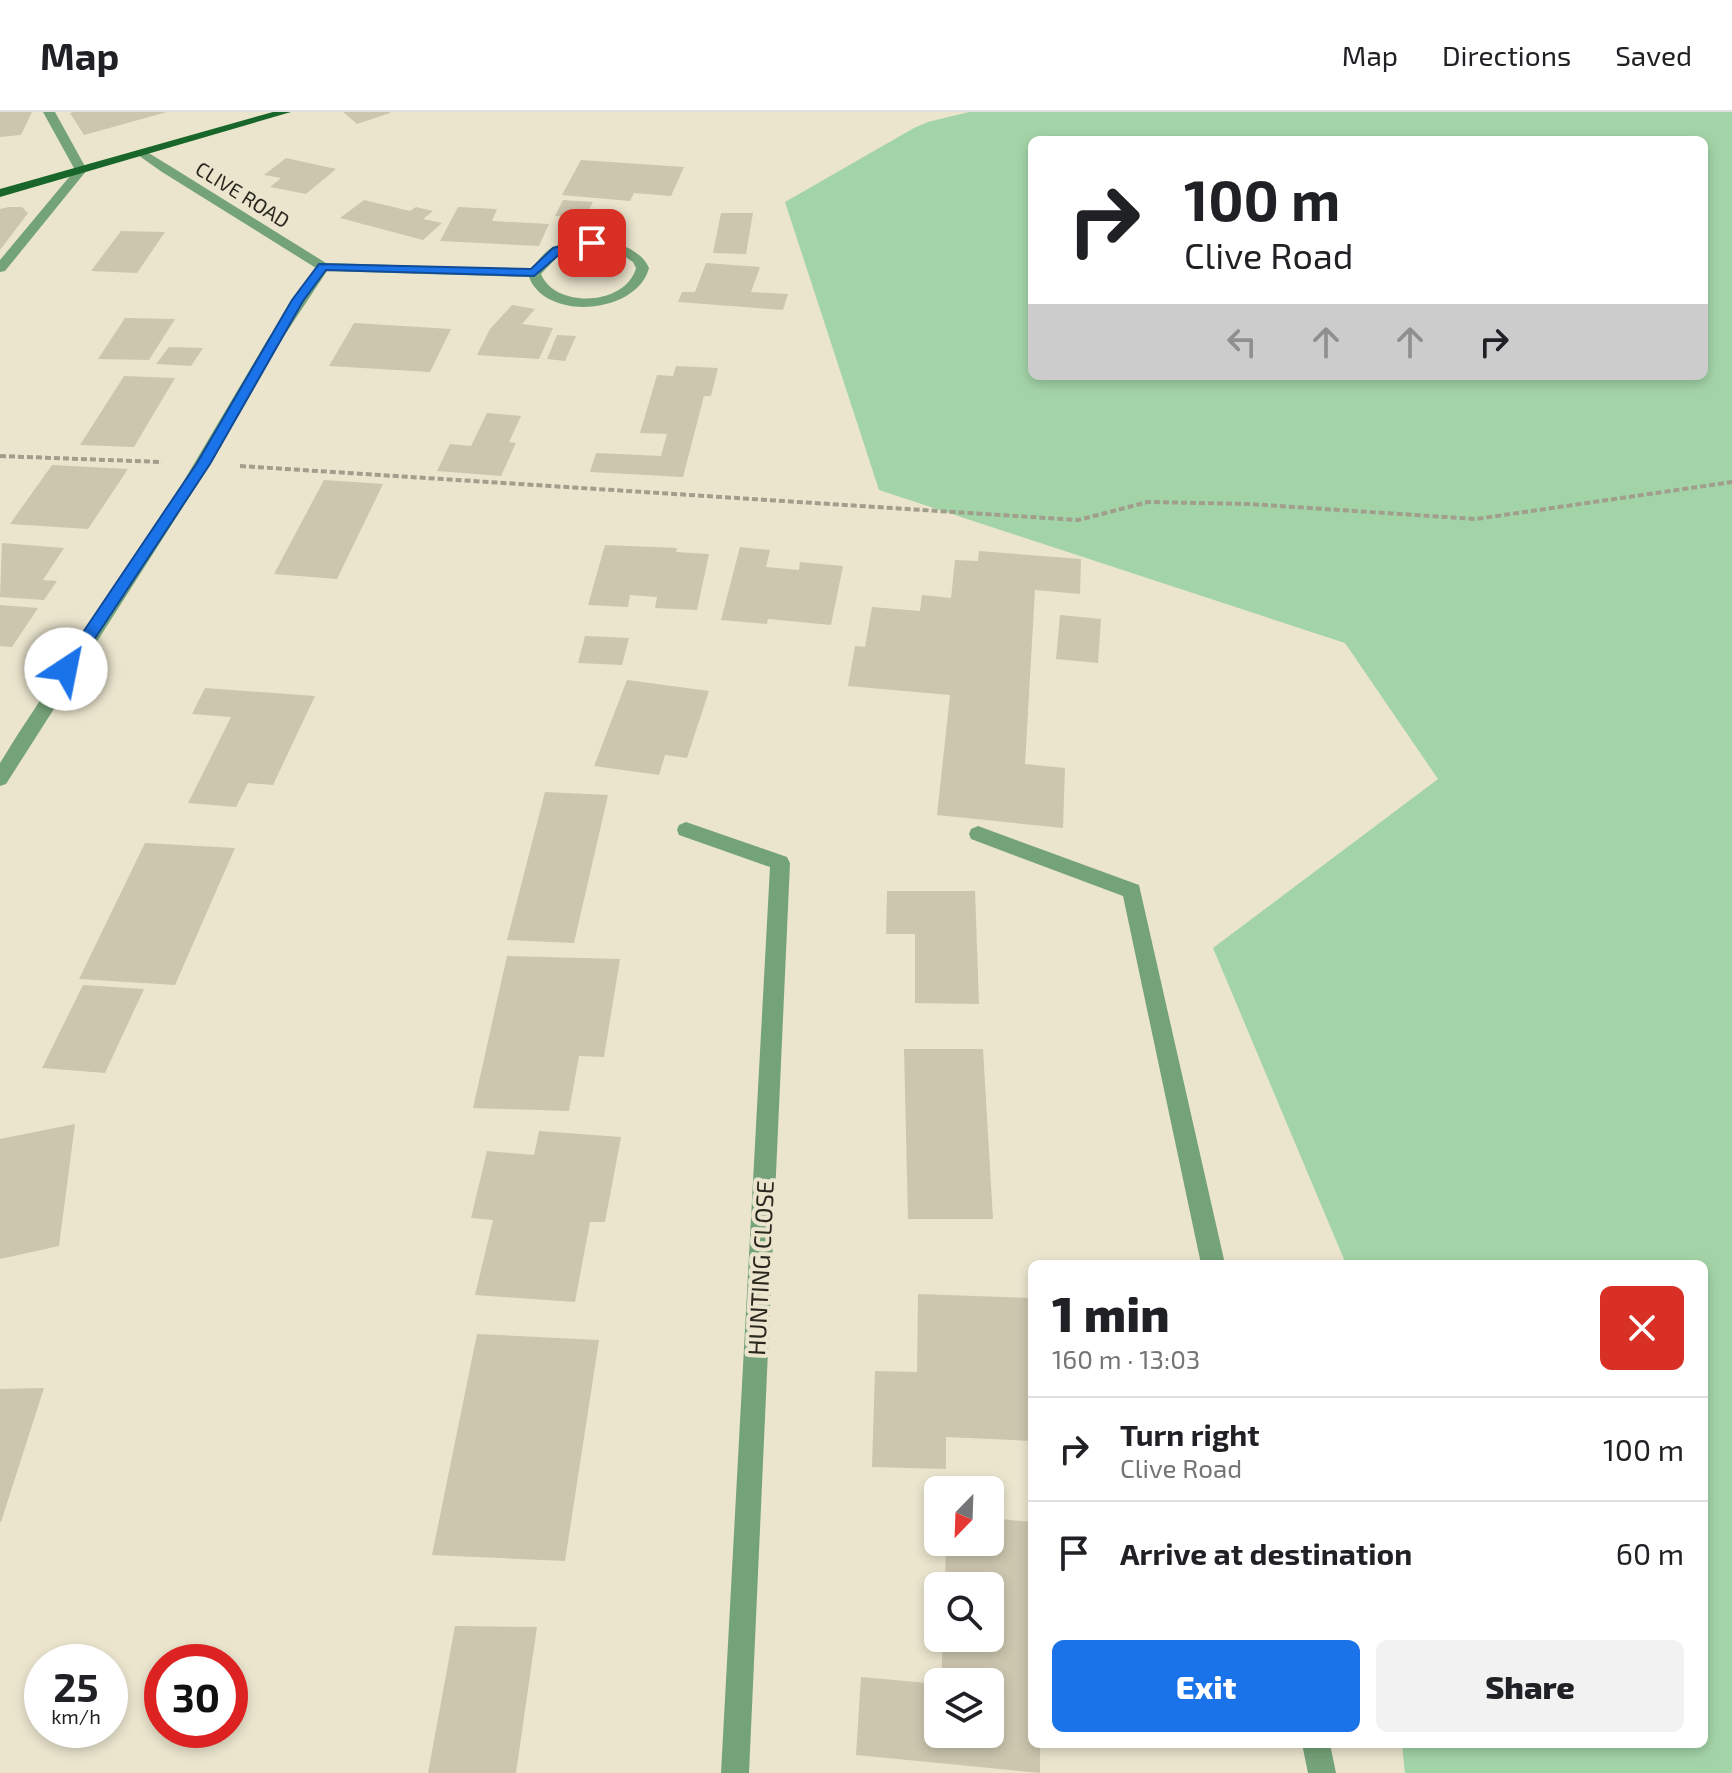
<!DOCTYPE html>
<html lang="en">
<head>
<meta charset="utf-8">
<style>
  :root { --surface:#fff; --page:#f2f2f2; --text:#202124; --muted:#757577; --line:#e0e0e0; --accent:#1a73e8 }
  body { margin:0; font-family:"Exo 2",sans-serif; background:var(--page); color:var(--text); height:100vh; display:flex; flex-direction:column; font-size:30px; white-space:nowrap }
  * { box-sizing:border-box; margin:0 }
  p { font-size:26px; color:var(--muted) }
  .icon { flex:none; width:44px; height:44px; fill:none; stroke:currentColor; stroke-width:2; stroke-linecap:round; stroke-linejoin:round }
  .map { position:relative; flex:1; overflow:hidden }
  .drawer { position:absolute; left:1028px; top:1148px; width:680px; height:488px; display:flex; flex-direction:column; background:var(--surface); border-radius:12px; box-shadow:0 4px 12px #0003 }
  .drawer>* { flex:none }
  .banner { position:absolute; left:1028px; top:24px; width:680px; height:244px; border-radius:12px; box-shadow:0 4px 12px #0003; background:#fff; color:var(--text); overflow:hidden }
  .needle { width:52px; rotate:203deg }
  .tools { position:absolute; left:924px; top:1364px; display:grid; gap:16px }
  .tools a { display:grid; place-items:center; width:80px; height:80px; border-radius:12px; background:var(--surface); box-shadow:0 4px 12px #0003; font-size:40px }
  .speed { position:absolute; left:24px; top:1532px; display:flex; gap:16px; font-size:40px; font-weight:700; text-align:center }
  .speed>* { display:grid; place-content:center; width:104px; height:104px; border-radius:50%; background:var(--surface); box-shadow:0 4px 12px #0003; line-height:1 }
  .speed small { font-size:20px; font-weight:400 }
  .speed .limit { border:12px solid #d22; background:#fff; color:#111 }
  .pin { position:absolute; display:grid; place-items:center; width:68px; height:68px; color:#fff; margin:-34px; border-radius:16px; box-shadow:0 4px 12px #0006 }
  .me { position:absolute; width:88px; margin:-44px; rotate:34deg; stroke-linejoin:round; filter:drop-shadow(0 0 6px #0008) }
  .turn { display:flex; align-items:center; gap:28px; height:168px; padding:0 24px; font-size:36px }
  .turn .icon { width:104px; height:104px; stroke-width:2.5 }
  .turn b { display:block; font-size:56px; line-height:68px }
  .lanes { display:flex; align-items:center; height:76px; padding:0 24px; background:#0003; justify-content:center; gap:40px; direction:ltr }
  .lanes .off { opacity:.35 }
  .round { display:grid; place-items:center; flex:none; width:84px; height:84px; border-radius:12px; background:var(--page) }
  .headline { display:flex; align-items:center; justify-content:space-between; height:136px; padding:0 24px }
  h1 { font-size:48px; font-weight:800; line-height:60px }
  .action { display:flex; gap:16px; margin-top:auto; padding:16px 24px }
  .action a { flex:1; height:92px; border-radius:12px; background:var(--accent); color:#fff; font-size:32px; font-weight:800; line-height:92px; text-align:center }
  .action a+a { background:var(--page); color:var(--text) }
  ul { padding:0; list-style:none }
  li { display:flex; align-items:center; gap:24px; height:104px; padding:0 24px; border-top:2px solid var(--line) }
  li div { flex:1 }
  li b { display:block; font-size:30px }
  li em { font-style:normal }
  header { display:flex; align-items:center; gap:48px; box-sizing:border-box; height:112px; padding:0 40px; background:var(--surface); border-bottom:2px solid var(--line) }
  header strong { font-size:38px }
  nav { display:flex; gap:44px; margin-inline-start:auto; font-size:28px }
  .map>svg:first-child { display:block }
  .green { fill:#a3d4a7; fill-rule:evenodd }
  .building { fill:#ccc6af }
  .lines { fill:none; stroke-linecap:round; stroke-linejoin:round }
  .path { stroke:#a29e8c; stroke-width:4; stroke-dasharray:6 3; stroke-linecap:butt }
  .service { fill:#75a379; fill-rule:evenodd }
  .minor { fill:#75a379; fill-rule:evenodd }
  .primary { fill:#186629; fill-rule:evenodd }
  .route { fill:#1a73e8; stroke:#114b97; stroke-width:2 }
  .labels { text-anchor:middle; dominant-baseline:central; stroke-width:8; stroke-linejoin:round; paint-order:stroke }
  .far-street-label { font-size:20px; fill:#29271e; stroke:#ebe5ce }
  .street-label { font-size:24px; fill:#29271e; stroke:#ebe5ce }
</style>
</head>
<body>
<header>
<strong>Map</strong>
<nav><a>Map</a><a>Directions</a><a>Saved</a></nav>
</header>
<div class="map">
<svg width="1732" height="1661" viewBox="0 0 1732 1661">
  <rect width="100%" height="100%" fill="#ebe5ce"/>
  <!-- green -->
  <path class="green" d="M969 0H1732V1661H1405L1402 1632H1704V1152H1346L1213 836 1438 667 1345 531 879 378 785 90 914 16 928 10ZM1032 28H1704V264H1032Z"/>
  <!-- building -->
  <path class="building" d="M0 0H32L21 23 0 25Z
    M167 0 84 23 70 1 73 0Z
    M343 0H390V1L357 12Z
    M286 46 336 57 306 82 270 75 281 66 264 63Z
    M581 48 684 55 671 84 634 81 630 89 562 83Z
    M364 88 410 99 416 95 433 99 423 107 442 111 423 128 340 106Z
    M563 88 593 90 585 106 555 104Z
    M9 95H22L28 101 0 138V97Z
    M458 95 497 97 492 109 549 112 539 134 440 129Z
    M721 101H753L746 142 713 141Z
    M121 119 165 120 137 161 91 159Z
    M706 151 760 155 751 180 788 182 783 198 678 190 682 180H695Z
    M512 193 535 197 522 212 553 216 539 247 477 243 490 217Z
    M125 206 175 207 149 248 98 247Z
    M354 211 451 217 430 260 329 254Z
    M557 223 576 224 565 249 547 247Z
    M169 235 203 236 191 254 156 252Z
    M676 254 718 256 711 284H704L683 365 590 360 596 341 661 344 667 322 640 321 657 263 673 264Z
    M124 264 175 266 134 335 80 333Z
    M487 301 521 304 509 330 516 331 501 364 437 359 450 332 471 334Z
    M52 353 128 357 88 417 10 412Z
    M324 368 383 372 337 467 274 462Z
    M2 431 64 436 43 468 57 469 44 488 0 485Z
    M605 433 677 436 676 440 709 442 697 498 655 496 657 485 630 483 628 495 588 493Z
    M740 435 770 438 766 455 799 458 800 450 843 454 831 513 768 507 767 512 721 508Z
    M979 439 1081 447 1080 482 1035 478 1025 652 1065 656 1063 716 937 703 950 583 848 574 855 534 865 535 872 495 920 499 922 483 951 486 955 448 978 449Z
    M0 493 38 496 12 535 0 534Z
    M1060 503 1101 507 1098 551 1056 547Z
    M585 524 629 526 622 553 578 551Z
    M627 568 709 579 687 646 665 643 659 663 594 654Z
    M205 576 315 584 273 673 248 671 236 695 188 691 231 605 192 602Z
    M545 680 608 683 574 831 507 828Z
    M145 731 235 736 175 873 79 867Z
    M887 779H975L979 892 915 891V822H886Z
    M507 844 620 847 604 945 579 944 569 999 473 996Z
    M83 873 144 877 105 961 42 956Z
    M904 937H983L993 1107H908Z
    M75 1012 59 1134 0 1147V1027Z
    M539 1019 621 1025 605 1110H590L575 1190 475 1183 493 1108 471 1106 487 1039 534 1043Z
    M918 1182 1032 1186V1329L946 1325V1357L872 1355 875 1259 917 1260Z
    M477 1222 599 1228 565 1449 432 1443Z
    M44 1276 1 1410H0V1277Z
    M990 1406 1032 1410V1632H1040V1661L856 1643 861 1565 938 1572V1622H990V1570H941L943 1526H990V1474H945L946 1430H990Z
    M455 1514 537 1515 516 1661H428Z"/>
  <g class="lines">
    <!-- path -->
    <path class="path" d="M0 344 162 350
      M240 354 1078 408 1148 390 1249 392 1476 407 1732 370"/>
    <!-- service -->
    <path class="service" d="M142 37 170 54V60H162L138 43V39Z
      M978 714 1139 773 1225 1152H1201L1123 784 971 727 969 722 971 717Z
      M1302 1632H1330L1336 1661H1308Z"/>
    <!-- minor -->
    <path class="minor" d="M43 0H55L87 58 5 159 0 160V148L75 58Z
      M162 54H170L326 151 531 157C537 150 545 139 553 135 580 122 636 126 649 156 637 202 546 210 529 165L327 159 282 227 211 351 6 672 0 674V651L18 622 173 387 268 227 316 156 162 60ZM592 135 618 140 633 150 636 156C626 194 555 197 541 162L561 141Z
      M686 710 787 745 790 751 749 1661H721L770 755 679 723 677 718 679 713Z"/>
    <!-- primary -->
    <path class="primary" d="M273 0H291L0 85V77Z"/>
  </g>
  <!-- route -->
  <path class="route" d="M592 127 596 128V133L561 141 534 164 326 158 303 189 210 352 72 561H61V553L197 351 292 188 319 152 531 157 553 136Z"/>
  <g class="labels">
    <!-- far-street labels -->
    <g class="far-street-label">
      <text transform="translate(243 82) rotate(32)">CLIVE ROAD</text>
    </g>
    <!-- street labels -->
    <g class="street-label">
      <text transform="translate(760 1156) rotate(-87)">HUNTING CLOSE</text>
    </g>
  </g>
</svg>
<div class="tools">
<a><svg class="needle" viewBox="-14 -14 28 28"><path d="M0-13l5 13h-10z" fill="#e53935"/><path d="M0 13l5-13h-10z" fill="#757577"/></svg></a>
<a><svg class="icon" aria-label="search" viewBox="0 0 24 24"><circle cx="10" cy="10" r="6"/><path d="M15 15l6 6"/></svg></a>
<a><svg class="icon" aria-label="layers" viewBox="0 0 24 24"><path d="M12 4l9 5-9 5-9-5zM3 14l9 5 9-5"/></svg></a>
</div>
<div class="speed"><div>25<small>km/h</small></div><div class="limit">30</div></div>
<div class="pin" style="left:592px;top:131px;background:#d93025"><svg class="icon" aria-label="arrive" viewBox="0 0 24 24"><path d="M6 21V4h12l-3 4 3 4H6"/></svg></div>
<svg class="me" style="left:66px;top:557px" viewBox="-20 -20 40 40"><circle r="19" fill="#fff"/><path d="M0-13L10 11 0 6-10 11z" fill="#1a73e8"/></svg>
<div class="banner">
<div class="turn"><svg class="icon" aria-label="right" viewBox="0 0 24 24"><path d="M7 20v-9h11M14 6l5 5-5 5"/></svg><div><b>100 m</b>Clive Road</div></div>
<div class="lanes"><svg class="icon off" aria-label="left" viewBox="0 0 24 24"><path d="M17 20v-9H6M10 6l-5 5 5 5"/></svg><svg class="icon off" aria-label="ahead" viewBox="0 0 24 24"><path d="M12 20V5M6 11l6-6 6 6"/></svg><svg class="icon off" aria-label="ahead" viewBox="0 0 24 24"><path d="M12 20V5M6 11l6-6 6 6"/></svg><svg class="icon" aria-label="right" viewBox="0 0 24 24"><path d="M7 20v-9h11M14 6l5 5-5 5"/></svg></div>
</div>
<section class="drawer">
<div class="headline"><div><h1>1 min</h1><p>160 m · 13:03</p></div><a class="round" style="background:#d93025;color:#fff"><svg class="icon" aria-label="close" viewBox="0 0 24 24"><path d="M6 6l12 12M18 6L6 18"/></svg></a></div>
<ul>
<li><svg class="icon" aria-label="right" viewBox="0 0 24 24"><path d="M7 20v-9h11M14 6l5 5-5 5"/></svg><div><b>Turn right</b><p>Clive Road</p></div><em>100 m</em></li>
<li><svg class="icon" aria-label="arrive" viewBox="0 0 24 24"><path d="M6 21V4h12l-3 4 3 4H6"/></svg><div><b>Arrive at destination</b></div><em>60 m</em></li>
</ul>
<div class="action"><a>Exit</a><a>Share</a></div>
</section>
</div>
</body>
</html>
